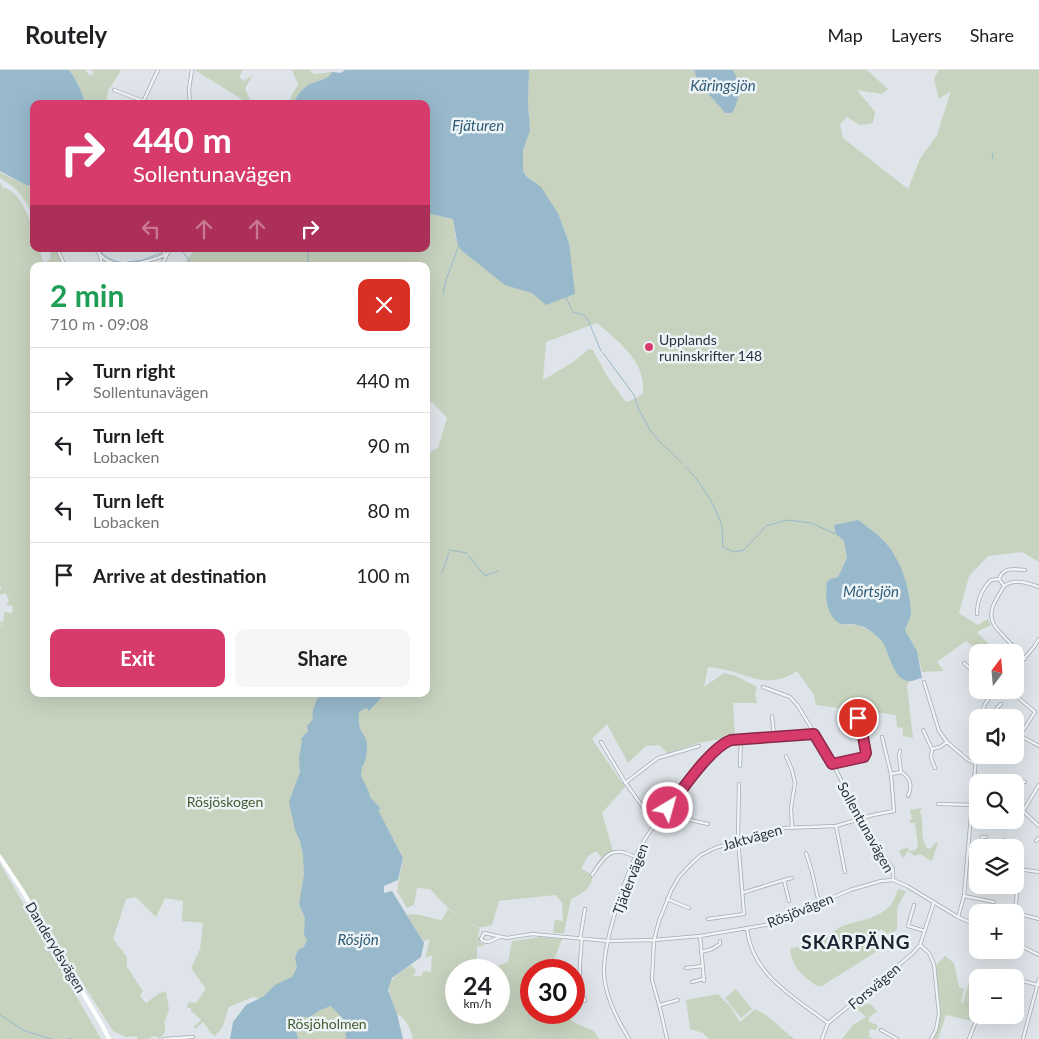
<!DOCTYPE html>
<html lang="en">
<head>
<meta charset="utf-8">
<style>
  :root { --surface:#fff; --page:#f6f6f6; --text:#202124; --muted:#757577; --line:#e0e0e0; --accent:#d63b6c }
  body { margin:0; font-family:Lato,sans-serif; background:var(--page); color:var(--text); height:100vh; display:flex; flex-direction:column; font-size:19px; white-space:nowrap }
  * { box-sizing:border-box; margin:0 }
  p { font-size:16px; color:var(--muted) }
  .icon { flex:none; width:28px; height:28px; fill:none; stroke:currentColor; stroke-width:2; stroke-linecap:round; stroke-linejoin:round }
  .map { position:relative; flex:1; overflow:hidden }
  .drawer { position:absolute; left:30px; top:192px; width:400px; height:435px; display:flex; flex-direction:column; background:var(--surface); border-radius:10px; box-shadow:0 5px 20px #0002 }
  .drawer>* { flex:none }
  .top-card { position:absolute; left:30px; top:30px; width:400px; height:152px; border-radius:10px; box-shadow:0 5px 20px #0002; background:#d63b6c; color:#fff; overflow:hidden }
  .needle { width:32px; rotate:16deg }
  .fabs { position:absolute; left:969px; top:574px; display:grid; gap:10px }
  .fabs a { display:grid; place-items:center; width:55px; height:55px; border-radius:10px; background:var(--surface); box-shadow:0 5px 20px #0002; font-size:25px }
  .speed { position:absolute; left:445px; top:889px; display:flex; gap:10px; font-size:25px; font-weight:700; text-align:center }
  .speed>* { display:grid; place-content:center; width:65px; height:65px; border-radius:50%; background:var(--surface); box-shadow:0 5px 20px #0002; line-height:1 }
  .speed small { font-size:12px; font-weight:400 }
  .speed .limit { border:8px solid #d22; background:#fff; color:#111 }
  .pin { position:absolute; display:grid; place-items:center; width:42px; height:42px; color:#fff; margin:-21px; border:2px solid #fff; border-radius:50%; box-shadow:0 1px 5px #0007 }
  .me { position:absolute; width:55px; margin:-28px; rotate:37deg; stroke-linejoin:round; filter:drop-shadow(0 0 4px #0008) }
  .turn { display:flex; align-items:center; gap:18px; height:105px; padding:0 20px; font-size:22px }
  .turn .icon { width:65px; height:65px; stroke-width:2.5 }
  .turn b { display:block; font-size:35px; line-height:42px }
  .lanes { display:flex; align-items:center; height:48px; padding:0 20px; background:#0003; justify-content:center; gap:25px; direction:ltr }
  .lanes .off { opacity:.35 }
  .round { display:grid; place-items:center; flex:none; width:52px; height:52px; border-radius:10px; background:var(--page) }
  .headline { display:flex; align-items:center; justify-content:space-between; height:85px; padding:0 20px }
  h1 { font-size:30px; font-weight:700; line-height:38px; color:#1e9e55 }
  .cta { display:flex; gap:10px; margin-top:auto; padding:10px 20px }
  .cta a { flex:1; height:58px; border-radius:10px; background:var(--accent); color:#fff; font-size:20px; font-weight:700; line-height:58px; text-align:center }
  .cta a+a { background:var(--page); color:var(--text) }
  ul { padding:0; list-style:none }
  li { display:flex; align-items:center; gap:15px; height:65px; padding:0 20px; border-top:1px solid var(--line) }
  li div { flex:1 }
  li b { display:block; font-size:19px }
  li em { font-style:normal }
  header { display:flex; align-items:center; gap:30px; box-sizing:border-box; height:70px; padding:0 25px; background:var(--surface); border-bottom:1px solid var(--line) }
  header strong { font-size:24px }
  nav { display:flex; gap:28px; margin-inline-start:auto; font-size:18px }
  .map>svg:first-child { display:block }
  .green { fill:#c7d3bf; fill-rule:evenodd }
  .water { fill:#97b9cb }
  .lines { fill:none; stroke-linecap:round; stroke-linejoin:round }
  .stream { stroke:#97b9cb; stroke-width:1 }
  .street-casing { stroke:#a3acb3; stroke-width:4 }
  .street { stroke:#f1f4f7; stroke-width:2.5 }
  .secondary { stroke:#fff; stroke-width:4 }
  .route-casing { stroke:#8b2646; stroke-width:12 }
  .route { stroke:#d63b6c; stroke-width:9 }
  .poi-dot { fill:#d63b6c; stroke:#eef3f6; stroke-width:2 }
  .labels { text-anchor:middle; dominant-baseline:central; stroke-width:5; stroke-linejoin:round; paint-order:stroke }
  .poi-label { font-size:14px; fill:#263441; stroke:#eef3f6; text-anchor:start }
  .park-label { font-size:14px; fill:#425d33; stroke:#eef3f6 }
  .street-label { font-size:14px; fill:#263441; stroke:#eef3f6 }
  .water-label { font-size:15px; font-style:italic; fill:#2e5b77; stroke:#eef3f6 }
  .district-label { font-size:19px; font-weight:bold; letter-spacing:1px; fill:#192531; stroke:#eef3f6 }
</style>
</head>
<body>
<header>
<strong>Routely</strong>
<nav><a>Map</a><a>Layers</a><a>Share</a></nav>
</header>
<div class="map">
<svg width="1039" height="969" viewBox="0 0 1039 969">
  <rect width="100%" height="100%" fill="#dee4e9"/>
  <!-- green -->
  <path class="green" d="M69 0H85L90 6 94 3 92 0H121L108 21 106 34H85C82 20 77 11 69 0Z
    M195 0H243L239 7 244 11 252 6 245 19 252 34H249Z
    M292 0H309L314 4 332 2C327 11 316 10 308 15 302 19 295 28 293 34H287L298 14Z
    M529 0H694C699 18 715 29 726 43H732L734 1 733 0H867L888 19 882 24 857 20 875 42 873 53 860 55 847 47 840 54 843 68 908 119 920 89 937 65 951 21 939 29 934 9 939 0H1039V492L1022 482 988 486 969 506 959 543 978 555 988 549 991 555 977 562 996 582H981L966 571 937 592 944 601 922 602 917 581 905 560C907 554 911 548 911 542 910 517 900 488 883 470 875 462 866 456 858 451L839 467 844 471 847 488 838 507 830 509 826 520 828 536 832 545 845 555H858L872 562 883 571 894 599 903 608 910 611 907 615 913 668 903 666V658L897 657 896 645 816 635 814 625 797 601C773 617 756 609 731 601 723 599 715 598 708 597L704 617 724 603 736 606 757 617 755 624 757 633H733L735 667 702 672 667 683 659 675 646 676 628 693 607 654 592 669 625 717 602 743 613 781 602 788 596 781 588 786 581 799 592 804C594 817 581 824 571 829L564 863H553L555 850 563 851 562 833 556 825 499 831 492 855 477 858 448 838 430 819 417 818 414 835 407 838 397 821 403 788 376 737 346 969H289L260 929 253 927 229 937 222 958 215 966 212 964 203 952 195 959 194 956 201 950 194 943 191 942V938H187L188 932 196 933 206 919 191 898 200 879 203 853 182 851 183 831 165 828 156 847 136 827 126 829 113 869 127 887V897L143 921 140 926 146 933 158 924 166 921 169 940 164 953C167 959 164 964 160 969L155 966 148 969H137V966L126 967 113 961 0 783V556L6 557 0 555V551L3 552 4 542 12 543 13 536 5 535 9 532 6 523 0 525V520L2 518 0 516V112L3 118C17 118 29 146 33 158 35 165 34 172 34 179H39L44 193 50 189 51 179H56L64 196H34V624H426V384L438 378 447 348 433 333 426 331V196H183L195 179H426V143L453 149 456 170 532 223 569 173 558 143 541 118 527 107 523 101V80L530 61 528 34ZM597 253C616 269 641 288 643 314 643 318 644 322 641 325 637 329 631 330 626 332L607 306 593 280 589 279 572 293 543 310 546 272Z
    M0 102 26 115 33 116 34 150C26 128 19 120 0 108Z
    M922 738 920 742C925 753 919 765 927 778L930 779 936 772 938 773 932 791 920 784 915 786 908 781 903 788 899 781 908 777 909 781 915 780 918 777 915 753H910V750L912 749 910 740Z
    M0 793 101 969H0Z
    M898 819 906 821 897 838V859L890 866 881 859 875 865 879 880 822 916H817C802 905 793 899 790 879L809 874 819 867H828C844 847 877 855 892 833 895 829 896 823 898 819Z
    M448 839 480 859 478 866 481 873 485 875 477 877V891L498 896 508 892 512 871 540 867 562 869 550 900H531V942L565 943 573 952 594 961 599 969H413C411 959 406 948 397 944 386 913 383 914 411 895L416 900 414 906H420L423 904V901L431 902 432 885 425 888 430 869 423 871 407 845C418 842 430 849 442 850ZM456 900H499V942H456Z
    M945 886 954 893 959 917 964 919 961 933H963L970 909 977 911 976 936H973L971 951 946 945 938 969H933L941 944 936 895Z
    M736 919 752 939 741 948 725 928Z
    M718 924 730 936 740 952 755 939 766 945 794 969H709L703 963 690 959 686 930Z
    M863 933 872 935 877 942 869 947V952L878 955 876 960 870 959 869 967 874 969H842L853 955 866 947 856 938Z"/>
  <!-- water -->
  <path class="water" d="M0 0H69C77 11 82 20 85 34H34L33 116 26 115 0 101Z
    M345 0H529L528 34 530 61 523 80V101L527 107 541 117 558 143 569 173 575 224 546 235 532 223 505 215 461 180 457 172 453 149 426 143V34H293C295 28 302 19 308 15 316 10 327 11 332 2L341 3Z
    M694 0H733C741 14 740 30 732 43H725C715 29 699 18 694 0Z
    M858 450C866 456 875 462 883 470 900 487 910 517 911 542 911 548 907 554 905 560L917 581 922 608C918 608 915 611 911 611 891 612 890 578 880 569 874 563 865 556 857 555 849 553 842 557 835 550 826 540 825 525 827 512L830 509 838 507 847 488 844 471 836 464 834 455Z
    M320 624H381V628L369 641 367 638 364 639 359 642C359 648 358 652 360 658 361 662 364 665 366 669 368 677 367 691 362 697L361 706 369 722 370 727 381 739 378 740 403 788 398 810 384 816V823L392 821 424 873 421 887 392 908 388 920 397 944 403 969H346L345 951 331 936 320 940 310 947H302L297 951 296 962 298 969H230L233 952 246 935 264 926 275 915 292 907 297 898 295 888 298 880 304 877 307 870 304 865 305 848 299 834 304 805 303 785 300 771 295 760 289 732 300 702 299 688 302 671 301 669 304 665 308 662 307 656 313 649C311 640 316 632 320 624Z"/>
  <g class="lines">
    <!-- stream -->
    <path class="stream" d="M992 89 993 83
      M99 179C105 188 113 191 124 193
      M180 179 188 188 191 196
      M127 192 143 190 161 183
      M46 194 47 196
      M307 196 309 179
      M443 224 446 210 459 175
      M566 227 572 240
      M573 242 584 245 588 250 601 281
      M603 283 634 325 639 340 650 360 660 372 682 393
      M685 396C700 411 714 433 721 453 723 460 722 470 723 477L734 482 744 480 766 456 787 450 811 453 836 464
      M449 480 467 483
      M468 485 485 506 492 503
      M442 503 449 483
      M493 503 498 501
      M0 945 25 961 51 969
      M69 969H72"/>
    <!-- street casing -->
    <g class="street-casing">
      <path id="street" d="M114 20 151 34
        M142 34 158 0
        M190 34 189 19 192 0
        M57 179 65 196
        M96 179C111 205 143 193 166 185
        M161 179 166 185
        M100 185 102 196
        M161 196 170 179
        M999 509C1003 497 1013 499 1025 500
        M977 544C977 531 982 519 991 510L999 509 1004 516
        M1025 589 996 558C985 542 996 530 1004 516 1014 508 1028 513 1039 517
        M964 593 978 606
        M1015 599 1034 577 1039 569
        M924 612 939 661 947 672 968 690 974 693
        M763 617 790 627 798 636 833 694 868 763 893 799V810
        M1015 625 1035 642 1020 665
        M772 646 774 666
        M980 648 985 634 995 620
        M993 648 997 638 1001 634
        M923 660 932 679
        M1015 663 1039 676
        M601 672 625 712 655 754
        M786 686 792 700 795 713 791 738 792 757
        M833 694 861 688 865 685 861 656 858 648
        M740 696 741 668
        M935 698 931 688 932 679 940 677 947 672
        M901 702C910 707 913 716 908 726
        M891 704 901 702 899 685 900 681
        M1008 712 1010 707 1025 712
        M625 713 658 688 699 676
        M938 734 978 735
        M1015 738 1023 741 1039 756
        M667 740 681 748 708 754
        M1023 741 1039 715
        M836 756 845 802
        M1036 771 1039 768
        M980 778 982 767H986
        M1003 778 1004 770
        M968 780 978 782
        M806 783 812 802 819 833
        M977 799 978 798
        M1018 799 1039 802
        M592 805C604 786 612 774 635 787
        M784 810 792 808
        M742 823 784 810 789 831
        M964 826 994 832
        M667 829 689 838
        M914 835 908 856 925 861
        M1016 843 1039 849
        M958 847 964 826 978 664
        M708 849 744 844 738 769 739 714
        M1015 855 1017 848 1015 841 1017 823
        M747 859C752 905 794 927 828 953
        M700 866 704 911
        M500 867 488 872 483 871 481 869 484 863 507 868 532 864 608 871 654 870 700 866 771 854 850 820 881 811 893 810 907 816 958 847 978 856
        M580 869 585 839
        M582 869C580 890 577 911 585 931
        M1015 873 1039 885
        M920 875 929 883 934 894 939 944 936 960 931 969
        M701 882 712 879 720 874V871
        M686 898 702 896
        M1009 907V908
        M1015 909 1038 915
        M692 912 703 909
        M660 935 678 930
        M881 960 897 969
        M164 969 193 967
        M629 969C617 949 603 923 604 898 605 868 628 794 645 769 655 753 668 739 679 724 688 712 712 678 724 672 739 665 795 665 814 664
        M667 969 660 938 652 910 654 870 659 851 671 821 679 807 691 794 701 785 715 778 783 758 836 756 873 745 894 741 891 704 882 667
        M822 969 828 953 912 884 920 875 934 832
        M969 969 977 948
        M1023 969 1039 909"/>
    </g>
    <!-- street -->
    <use href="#street" class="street"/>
    <!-- secondary -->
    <path class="secondary" d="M0 787 22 820 102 955 109 969"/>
  </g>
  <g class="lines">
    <!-- route casing -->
    <g class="route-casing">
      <path id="route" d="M668 738C683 719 710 678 731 670L814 664 832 694 864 687 866 683 861 656 858 648"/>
    </g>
    <!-- route -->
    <use href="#route" class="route"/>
  </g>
  <!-- markers -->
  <circle class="poi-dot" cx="649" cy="277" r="5"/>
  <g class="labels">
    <!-- poi labels -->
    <g class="poi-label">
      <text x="659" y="269">Upplands<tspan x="659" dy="16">runinskrifter 148</tspan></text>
    </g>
    <!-- park labels -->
    <g class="park-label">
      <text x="225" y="731">Rösjöskogen</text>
      <text x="327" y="953">Rösjöholmen</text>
    </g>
    <!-- street labels -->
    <g class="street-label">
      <text transform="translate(866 757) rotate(61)">Sollentunavägen</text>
      <text transform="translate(752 767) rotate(-16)">Jaktvägen</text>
      <text transform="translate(630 809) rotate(-69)">Tjädervägen</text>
      <text transform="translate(800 840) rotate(-22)">Rösjövägen</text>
      <text transform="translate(56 877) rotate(59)">Danderydsvägen</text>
      <text transform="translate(874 916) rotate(-40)">Forsvägen</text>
    </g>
    <!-- water labels -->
    <g class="water-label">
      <text x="723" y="15">Käringsjön</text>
      <text x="478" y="55">Fjäturen</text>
      <text x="871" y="521">Mörtsjön</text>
      <text x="358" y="869">Rösjön</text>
    </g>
    <!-- district labels -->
    <g class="district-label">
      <text x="856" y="871">SKARPÄNG</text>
    </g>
  </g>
</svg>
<div class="fabs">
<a><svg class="needle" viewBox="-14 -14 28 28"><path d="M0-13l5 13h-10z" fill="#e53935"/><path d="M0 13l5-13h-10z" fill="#757577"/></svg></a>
<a><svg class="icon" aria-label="sound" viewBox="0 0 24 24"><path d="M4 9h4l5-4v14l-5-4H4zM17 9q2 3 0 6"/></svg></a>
<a><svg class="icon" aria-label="search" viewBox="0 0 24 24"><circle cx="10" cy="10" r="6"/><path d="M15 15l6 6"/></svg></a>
<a><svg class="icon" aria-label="layers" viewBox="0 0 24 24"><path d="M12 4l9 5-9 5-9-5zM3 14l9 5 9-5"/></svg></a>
<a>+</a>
<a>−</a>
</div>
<div class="speed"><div>24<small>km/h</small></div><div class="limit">30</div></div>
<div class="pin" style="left:858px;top:648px;background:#d93025"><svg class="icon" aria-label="arrive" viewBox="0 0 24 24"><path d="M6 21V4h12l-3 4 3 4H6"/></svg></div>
<svg class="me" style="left:668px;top:738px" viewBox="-20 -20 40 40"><circle r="17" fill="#d63b6c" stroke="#fff" stroke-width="3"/><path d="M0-11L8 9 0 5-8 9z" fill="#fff"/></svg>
<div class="top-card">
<div class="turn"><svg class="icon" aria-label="right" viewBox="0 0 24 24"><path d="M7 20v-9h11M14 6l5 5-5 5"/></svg><div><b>440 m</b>Sollentunavägen</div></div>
<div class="lanes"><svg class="icon off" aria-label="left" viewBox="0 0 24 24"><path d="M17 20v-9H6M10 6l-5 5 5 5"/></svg><svg class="icon off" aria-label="ahead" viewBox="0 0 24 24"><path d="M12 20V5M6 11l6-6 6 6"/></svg><svg class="icon off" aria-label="ahead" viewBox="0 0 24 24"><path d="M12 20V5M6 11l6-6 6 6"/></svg><svg class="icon" aria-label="right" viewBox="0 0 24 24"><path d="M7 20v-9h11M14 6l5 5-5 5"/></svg></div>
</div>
<section class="drawer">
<div class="headline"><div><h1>2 min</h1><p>710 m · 09:08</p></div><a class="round" style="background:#d93025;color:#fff"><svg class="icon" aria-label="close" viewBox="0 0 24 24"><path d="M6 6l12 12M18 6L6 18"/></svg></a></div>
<ul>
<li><svg class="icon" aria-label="right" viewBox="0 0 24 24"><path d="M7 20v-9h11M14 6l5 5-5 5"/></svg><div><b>Turn right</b><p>Sollentunavägen</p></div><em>440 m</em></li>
<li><svg class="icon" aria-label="left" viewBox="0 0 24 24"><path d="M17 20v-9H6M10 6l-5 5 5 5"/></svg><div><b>Turn left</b><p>Lobacken</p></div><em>90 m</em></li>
<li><svg class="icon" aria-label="left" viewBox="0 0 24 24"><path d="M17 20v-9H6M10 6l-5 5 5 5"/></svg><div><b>Turn left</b><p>Lobacken</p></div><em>80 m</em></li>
<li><svg class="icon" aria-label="arrive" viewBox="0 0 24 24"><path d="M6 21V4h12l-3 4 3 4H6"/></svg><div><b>Arrive at destination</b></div><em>100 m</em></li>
</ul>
<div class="cta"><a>Exit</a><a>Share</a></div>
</section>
</div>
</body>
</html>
